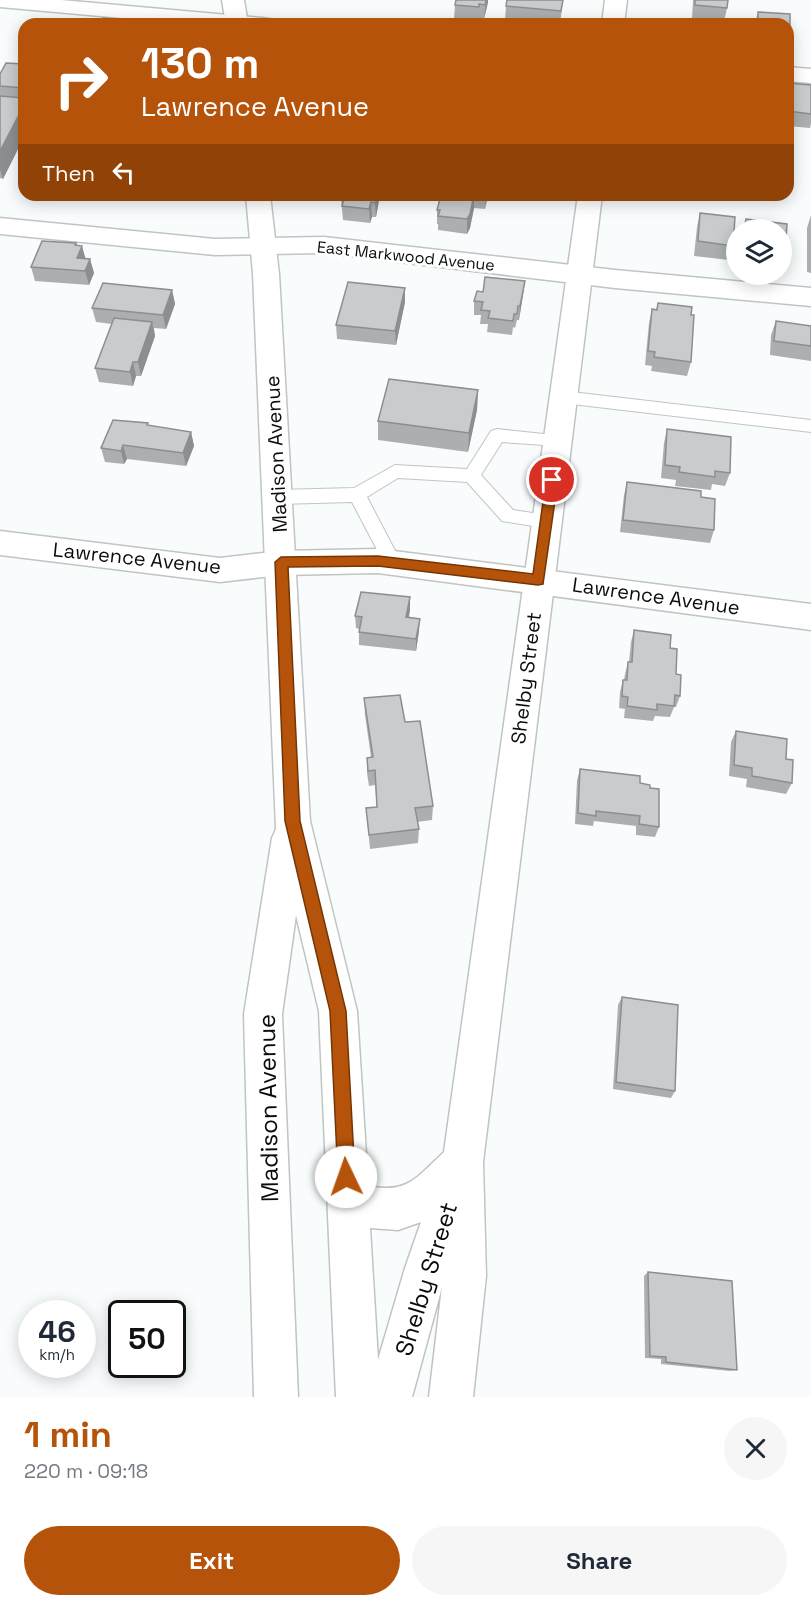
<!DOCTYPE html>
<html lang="en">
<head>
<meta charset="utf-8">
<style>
  :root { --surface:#fff; --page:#f6f6f7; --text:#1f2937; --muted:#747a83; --accent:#b45309 }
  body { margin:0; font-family:"Space Grotesk",sans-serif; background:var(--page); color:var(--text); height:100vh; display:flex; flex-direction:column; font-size:22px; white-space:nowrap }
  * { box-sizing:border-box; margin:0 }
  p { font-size:20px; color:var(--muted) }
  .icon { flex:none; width:33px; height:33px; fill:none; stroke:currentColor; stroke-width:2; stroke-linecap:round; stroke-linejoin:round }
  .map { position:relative; height:1397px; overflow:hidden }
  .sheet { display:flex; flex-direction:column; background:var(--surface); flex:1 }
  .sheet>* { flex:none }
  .top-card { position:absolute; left:18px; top:18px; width:776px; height:183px; border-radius:18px; box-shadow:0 3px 15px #0003; background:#b45309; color:#fff; overflow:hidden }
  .buttons { position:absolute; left:726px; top:219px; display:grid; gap:12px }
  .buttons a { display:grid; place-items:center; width:66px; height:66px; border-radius:50%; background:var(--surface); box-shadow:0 3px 15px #0003; font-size:30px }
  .speed { position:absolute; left:18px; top:1300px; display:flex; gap:12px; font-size:30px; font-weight:700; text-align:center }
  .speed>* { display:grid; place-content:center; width:78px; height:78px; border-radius:50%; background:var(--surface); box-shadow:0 3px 15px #0003; line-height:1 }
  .speed small { font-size:15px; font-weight:400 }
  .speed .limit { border:3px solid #111; border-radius:9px; background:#fff; color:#111 }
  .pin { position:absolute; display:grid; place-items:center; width:51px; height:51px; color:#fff; margin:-26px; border:3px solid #fff; border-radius:50%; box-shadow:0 2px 6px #0007 }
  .me { position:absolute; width:66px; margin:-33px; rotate:357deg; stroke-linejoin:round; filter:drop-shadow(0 0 4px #0008) }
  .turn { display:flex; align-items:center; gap:21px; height:126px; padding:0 24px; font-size:27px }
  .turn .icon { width:78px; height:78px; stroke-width:2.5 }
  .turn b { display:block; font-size:42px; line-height:51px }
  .then { display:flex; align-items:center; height:57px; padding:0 24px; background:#0003; gap:12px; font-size:22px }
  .round { display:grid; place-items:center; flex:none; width:63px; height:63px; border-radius:32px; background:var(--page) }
  .head { display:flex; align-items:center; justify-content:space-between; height:102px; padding:0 24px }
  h1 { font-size:36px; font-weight:800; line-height:45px; color:var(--accent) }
  .cta { display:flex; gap:12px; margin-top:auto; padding:12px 24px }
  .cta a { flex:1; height:69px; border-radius:36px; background:var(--accent); color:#fff; font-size:24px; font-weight:800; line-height:69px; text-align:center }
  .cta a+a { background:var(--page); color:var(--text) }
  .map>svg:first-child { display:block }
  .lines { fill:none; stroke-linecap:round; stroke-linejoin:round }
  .service-casing { stroke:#c0c4c3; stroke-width:2 }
  .minor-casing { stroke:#c0c4c3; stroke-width:3 }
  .secondary-casing { stroke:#c0c4c3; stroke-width:3 }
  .service { fill:#fff; fill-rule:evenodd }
  .minor { fill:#fff; fill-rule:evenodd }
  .secondary { fill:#fff; fill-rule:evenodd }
  .wall { fill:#acafb0 }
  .shaded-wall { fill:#8c8f90 }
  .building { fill:#c8cccd; stroke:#8c8f90; stroke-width:1.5 }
  .route { fill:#b45309; stroke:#753606; stroke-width:1.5 }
  .labels { text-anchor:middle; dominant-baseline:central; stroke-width:6; stroke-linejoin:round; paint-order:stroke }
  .far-street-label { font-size:16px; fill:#0a0c0c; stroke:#fff }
  .street-label { font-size:20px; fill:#0a0c0c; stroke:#fff }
  .near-street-label { font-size:24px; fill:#0a0c0c; stroke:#fff }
</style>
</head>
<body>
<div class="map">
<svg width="811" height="1397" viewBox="0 0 811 1397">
  <rect width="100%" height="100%" fill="#f9fcfc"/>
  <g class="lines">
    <!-- service casing -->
    <g class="service-casing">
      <path id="service" d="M563 391 811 420V432L563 403 557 401 555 397 557 393Z
        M497 429 563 436 565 440 563 444 557 446 502 442 481 475 513 510 552 516 555 521 552 526 546 528 502 521 467 482 398 478 367 497 401 562 398 567 392 569 386 567 352 502 278 504 272 502 269 497 272 492 278 490 354 488 395 465 467 469 491 431Z"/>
    </g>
    <!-- minor casing -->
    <g class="minor-casing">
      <path id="minor" d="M0 0H61L262 18 270 19 273 24H189L0 7Z
        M788 67 811 69V83L788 81Z
        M0 218 215 239 324 237 615 270 811 288V306L615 288 324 253 215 255 0 234Z
        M0 531 220 558 281 551 378 549 811 604V630L378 573 281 575 220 582 0 555Z"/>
    </g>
    <!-- secondary casing -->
    <g class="secondary-casing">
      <path id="secondary" d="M222 0H244L248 24H226Z
        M605 0H627L624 24H602Z
        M246 195H270L279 274 310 821 357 1011 368 1186C408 1194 416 1178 444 1152L578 195H602L483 1162 486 1276 473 1397H429L442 1287 412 1397H336L319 1011 296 915 282 1014 298 1397H254L244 1014 272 838 276 829 253 274ZM421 1222 405 1268 378 1360 370 1228 398 1230Z"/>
    </g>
    <!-- service -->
    <use href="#service" class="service"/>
    <!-- minor -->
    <use href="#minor" class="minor"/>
    <!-- secondary -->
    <use href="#secondary" class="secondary"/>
  </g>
  <!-- wall -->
  <path class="wall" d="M456 0H488L484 19 479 18 478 21 454 19 455 5Z
    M563 0 560 24 505 20 506 6Z
    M693 0H728L727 8 724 22 692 19Z
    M758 12 790 14V34L788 44V24H755Z
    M24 64V137L3 179 0 178V74Z
    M788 83 811 85V124L810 128 788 126Z
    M342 195H386V196L380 195 376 217H372L370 223 343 220 341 199Z
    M441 195H488L485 209 474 208 470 228 467 234 438 230V224H437V210Z
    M700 213 733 246 729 260 694 256 697 227Z
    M811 215V273L807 272V228Z
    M746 219 787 224 785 256 782 268V230H743Z
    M76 243 85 258 90 259 94 273 89 285 35 281 31 267Z
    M525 281 519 320H517L515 328 513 327 512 335 487 332 488 324H480L481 315H474V301L483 292Z
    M172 290 175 304 166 329 154 328 155 336 141 376H136L133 386 99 382 95 368 112 324 96 322 92 308Z
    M405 302 396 345 337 339 336 325Z
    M658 303 691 362 687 376 651 371 652 366 645 365 649 323 652 309 656 310Z
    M776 321 811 326V361L770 355 771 335Z
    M478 390 477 410 468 452 378 440V421Z
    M148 423V425L191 432 194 446 186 466 127 459 124 464 105 462 101 448Z
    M667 429 730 473 725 486 712 484 711 490 675 486 676 480 661 478 664 443Z
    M627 482 701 497 714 530 710 543 620 532 624 495Z
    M410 597V610L409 617 419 631 416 651 359 645V629L356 628 355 616Z
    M634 630 670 648 680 696 676 707H674L670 717 655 716 653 721 624 718 625 709 619 708 620 692 623 680H624L625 674 628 662H629L631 642Z
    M364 698 405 722 433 806 432 820 417 822 419 829 418 843 370 849 366 808 377 807 375 785 369 786 367 773V758L371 757 365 715Z
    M736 731 786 759 792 783 786 794 746 787 747 779 729 776 731 742Z
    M580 769 640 783 650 788 659 827 655 837 636 835V826L594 821 593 826 575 824 577 780Z
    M622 997 675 1091 671 1098 613 1089 618 1005Z
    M648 1272 737 1370 730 1371 661 1364V1359L645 1358 644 1276Z"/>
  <!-- shaded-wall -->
  <path class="shaded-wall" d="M486 0H488V3L484 19Z
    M24 105V137L3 179 0 170V151Z
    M377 195H380L376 217 375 203Z
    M474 195V208L470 228 467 234V219Z
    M486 195H488L485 209Z
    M371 202 372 217 370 223 369 209Z
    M76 243 79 254 82 246 86 260 81 272 77 258 75 245Z
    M90 259 94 273 89 285 85 271Z
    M525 281 523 295 519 320 520 306Z
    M405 288V302L396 345 395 331Z
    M172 290 175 304 166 329 163 315Z
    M152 322 155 336 141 376 138 362Z
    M133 362 136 376 133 386 130 372Z
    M478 390 477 410 468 452 469 433Z
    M191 432 194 446 186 466 183 453Z
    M123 445 127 459 124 464 121 451Z
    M410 597V610L406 629V617Z
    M420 619 419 631 416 651V639Z"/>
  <!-- building -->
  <path class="building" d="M456 0H486L485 5 479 4V7L455 5Z
    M507 0H563L561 11 506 6Z
    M695 0H728L727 8 695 5Z
    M758 12 790 14V34H788V24H758Z
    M103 18 113 19 112 21 132 23V24H100Z
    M6 63 24 64V88L0 86V74Z
    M788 83 811 85V114L788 111Z
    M0 96 24 98V105L0 151Z
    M342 195H377L375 203 371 202 369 209 342 206 344 199H341Z
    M441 195H474L470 214 467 219 438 216 440 210H437Z
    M700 213 735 217 733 246 698 241Z
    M746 219 787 224 785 256 782 255V230H744Z
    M42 241 76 243 75 245 82 246 77 258 90 259 85 271 31 267Z
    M485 277 525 281 520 306H518L517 314H514L513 321 488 318 490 311 481 310 483 302 474 301 477 291 483 292Z
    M348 282 405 288 395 331 336 325Z
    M103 283 172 290 163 315 92 308Z
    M658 303 692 307 691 315H694L691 362 654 357 655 352 648 351 652 309 657 310Z
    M114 318 152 322 138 362H133L130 372 95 368Z
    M776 321 811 326V346L774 341Z
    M389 379 478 390 469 433 378 421Z
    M113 420 148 423 147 425 191 432 183 453 123 445 121 451 101 448Z
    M667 429 731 437 730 473 715 471V477L679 472 680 467 665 465Z
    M627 482 701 491V497L715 499 714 530 623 520Z
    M361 592 410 597 406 617 420 619 416 639 359 632 362 617 355 616Z
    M634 630 671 635 670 648 677 649 676 674 681 675 680 696 675 695 674 706 657 704V710L627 706 628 697 622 696 623 680H627L628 662H632Z
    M400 695 405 722 420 721 433 806 415 808 419 829 369 835 366 808 377 807 375 770 368 771 367 758 373 757 364 698Z
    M736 731 787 739 786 759 793 760 792 783 752 776V768L734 765Z
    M580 769 640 776V783L650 785V788L659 789V827L639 824 640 816 596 811V816L578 813Z
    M622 997 678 1005 675 1091 616 1082Z
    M648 1272 732 1281 737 1370 666 1362V1357L650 1356Z"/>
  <!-- route -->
  <path class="route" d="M552 476 558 480 543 584 538 585 378 566 288 567 300 821 346 1011 355 1177 352 1183 346 1185 340 1183 338 1177 330 1011 285 821 275 562 281 557 378 556 533 574 546 480Z"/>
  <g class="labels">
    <!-- far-street labels -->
    <g class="far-street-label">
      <text transform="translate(406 256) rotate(6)">East Markwood Avenue</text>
    </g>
    <!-- street labels -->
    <g class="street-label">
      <text transform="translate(276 454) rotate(-93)">Madison Avenue</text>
      <text transform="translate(137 558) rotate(6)">Lawrence Avenue</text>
      <text transform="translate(656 596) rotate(8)">Lawrence Avenue</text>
      <text transform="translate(526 678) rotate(-83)">Shelby Street</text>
    </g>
    <!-- near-street labels -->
    <g class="near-street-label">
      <text transform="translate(268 1108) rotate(-91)">Madison Avenue</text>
      <text transform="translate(426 1279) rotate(-73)">Shelby Street</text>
    </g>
  </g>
</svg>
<div class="buttons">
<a><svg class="icon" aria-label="layers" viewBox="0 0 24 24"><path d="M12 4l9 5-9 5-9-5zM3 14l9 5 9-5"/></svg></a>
</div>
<div class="speed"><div>46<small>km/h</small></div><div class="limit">50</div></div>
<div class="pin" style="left:552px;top:480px;background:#d93025"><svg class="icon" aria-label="arrive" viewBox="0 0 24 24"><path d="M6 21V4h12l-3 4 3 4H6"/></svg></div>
<svg class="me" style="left:346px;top:1177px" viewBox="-20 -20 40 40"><circle r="19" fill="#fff"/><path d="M0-13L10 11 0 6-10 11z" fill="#b45309"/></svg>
<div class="top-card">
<div class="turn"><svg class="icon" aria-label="right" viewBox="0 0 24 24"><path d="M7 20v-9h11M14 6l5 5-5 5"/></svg><div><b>130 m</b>Lawrence Avenue</div></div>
<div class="then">Then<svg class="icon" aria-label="left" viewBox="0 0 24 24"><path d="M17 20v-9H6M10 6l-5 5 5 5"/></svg></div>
</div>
</div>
<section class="sheet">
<div class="head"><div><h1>1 min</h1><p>220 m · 09:18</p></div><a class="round"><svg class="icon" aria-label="close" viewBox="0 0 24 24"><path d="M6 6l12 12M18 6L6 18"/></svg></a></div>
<div class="cta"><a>Exit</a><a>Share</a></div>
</section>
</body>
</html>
